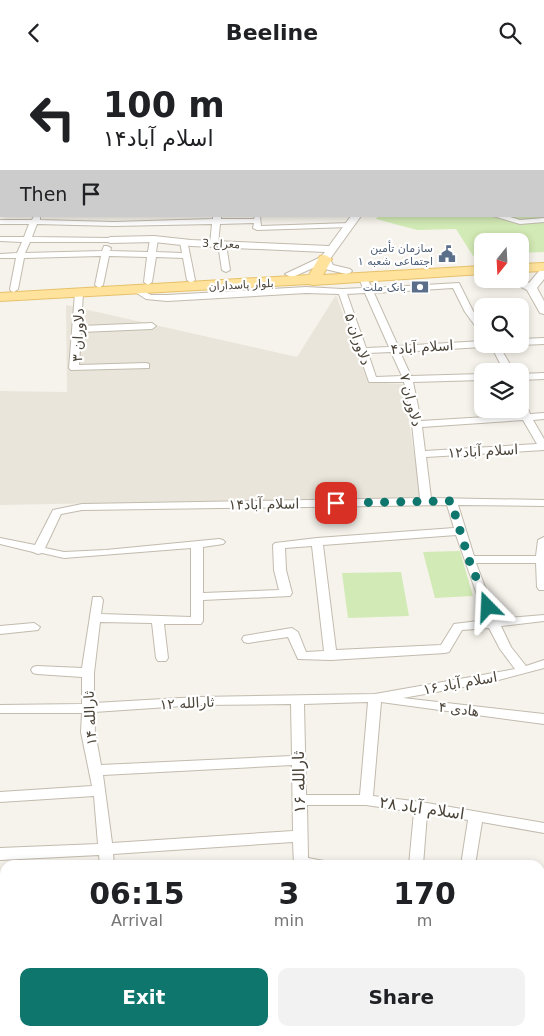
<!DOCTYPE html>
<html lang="en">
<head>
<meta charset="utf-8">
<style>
  :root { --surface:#fff; --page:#f2f2f2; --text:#202124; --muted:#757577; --accent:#0f766e }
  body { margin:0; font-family:"DejaVu Sans",Vazirmatn,sans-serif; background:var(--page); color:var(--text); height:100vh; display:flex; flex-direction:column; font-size:19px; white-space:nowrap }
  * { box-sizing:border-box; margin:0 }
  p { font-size:16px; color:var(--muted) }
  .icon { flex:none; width:28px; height:28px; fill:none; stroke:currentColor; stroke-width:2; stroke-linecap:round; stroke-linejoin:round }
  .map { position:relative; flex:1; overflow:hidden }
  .sheet { position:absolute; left:0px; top:795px; width:545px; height:176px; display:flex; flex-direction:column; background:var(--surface); border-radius:15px 15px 0 0; box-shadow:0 2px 8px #0003 }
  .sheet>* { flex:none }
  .guide { position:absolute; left:0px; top:0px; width:545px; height:152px; box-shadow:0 2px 8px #0003; background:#fff; color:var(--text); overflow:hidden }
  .needle { width:32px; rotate:198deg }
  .fabs { position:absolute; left:474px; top:168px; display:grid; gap:10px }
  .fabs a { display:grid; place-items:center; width:55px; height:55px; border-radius:10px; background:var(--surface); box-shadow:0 2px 8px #0003; font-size:25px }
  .pin { position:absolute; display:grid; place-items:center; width:42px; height:42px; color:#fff; margin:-21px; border-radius:10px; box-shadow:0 2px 8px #0006 }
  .me { position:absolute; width:55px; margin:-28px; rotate:339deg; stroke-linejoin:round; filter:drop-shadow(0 0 4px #0008) }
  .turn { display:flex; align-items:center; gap:18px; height:105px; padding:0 20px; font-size:22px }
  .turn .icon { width:65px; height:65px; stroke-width:2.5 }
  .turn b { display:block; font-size:35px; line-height:42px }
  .then { display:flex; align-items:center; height:48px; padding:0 20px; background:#0003; gap:10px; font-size:19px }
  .eta { display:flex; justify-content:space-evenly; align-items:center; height:85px; text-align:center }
  .eta b { font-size:30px; font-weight:600; line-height:35px }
  .action { display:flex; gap:10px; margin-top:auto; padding:10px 20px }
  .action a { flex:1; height:58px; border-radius:10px; background:var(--accent); color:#fff; font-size:20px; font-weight:600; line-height:58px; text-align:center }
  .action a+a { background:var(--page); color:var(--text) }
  header { display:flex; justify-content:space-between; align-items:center; height:65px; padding:0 20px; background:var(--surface); font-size:22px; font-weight:600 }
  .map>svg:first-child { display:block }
  .residential { fill:#eae5da }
  .green { fill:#d2eab5 }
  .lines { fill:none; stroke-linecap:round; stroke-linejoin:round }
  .minor-casing { stroke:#c2bbae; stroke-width:2 }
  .tertiary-casing { stroke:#c2bbae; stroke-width:2 }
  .primary-casing { stroke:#e6c16a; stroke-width:2 }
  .minor { fill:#fff; fill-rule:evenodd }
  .tertiary { fill:#fff; fill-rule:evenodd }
  .primary { fill:#ffe39c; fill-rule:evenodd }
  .route { stroke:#0f766e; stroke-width:9; stroke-dasharray:0 16.2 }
  .labels { text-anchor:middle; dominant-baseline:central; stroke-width:4.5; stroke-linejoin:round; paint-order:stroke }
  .far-street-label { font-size:11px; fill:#4b4439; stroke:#fff }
  .far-service-label { font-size:11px; fill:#4e5e75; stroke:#fff; text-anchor:end }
  .street-label { font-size:14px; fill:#4b4439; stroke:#fff }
  .near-street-label { font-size:16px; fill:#4b4439; stroke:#fff }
</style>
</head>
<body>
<header><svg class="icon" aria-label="back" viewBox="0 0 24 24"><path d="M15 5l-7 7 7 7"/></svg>Beeline<svg class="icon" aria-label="search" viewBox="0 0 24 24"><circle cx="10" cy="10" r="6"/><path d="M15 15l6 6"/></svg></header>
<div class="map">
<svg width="544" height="971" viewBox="0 0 544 971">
  <rect width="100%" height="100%" fill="#f6f3ec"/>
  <!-- residential -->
  <path class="residential" d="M336 230 368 317 403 319 421 432 0 440V326L67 327 66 240 297 292Z"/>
  <!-- green -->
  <path class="green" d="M544 87V187L520 188V176H482V190L473 191 456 164 417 165 376 154 378 151H544Z
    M460 486 473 531 435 533 423 487Z
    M401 507 409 551 348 553 342 508Z"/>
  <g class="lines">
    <!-- minor casing -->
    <g class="minor-casing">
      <path id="minor" d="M0 71H1V75H0Z
        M0 110H1V114H0Z
        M0 125H1V129H0Z
        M34 151H40V155L114 157 213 154V151H221V154H254L255 151H260L261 161 350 158 354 160 350 162 257 165 253 163 254 158 220 159 218 179 222 177 226 179 230 205 226 207 222 205 218 179 214 181 210 179 212 159 114 161 37 159 32 172 110 173 114 175 110 177H30L25 188 102 186 104 181H107L111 183 110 186 148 187 150 174 154 172 158 174 156 187 182 188 180 177 187 175 195 215 191 218 187 215 183 193 156 192 152 217 148 220 144 217 147 192 109 191 103 220 99 223 95 220 101 191 24 193 18 224 14 227 11 226 10 224 16 193H0V189L17 188 22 177 0 176V172H24L29 159H0V155H32Z
        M493 151H507L520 155 544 153V157L520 159Z
        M363 210 366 211 372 223 459 218 473 246 482 259V267L479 266 465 247 453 223 374 228 398 281 482 276V279H487L482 282 400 287 411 311 482 309V315L413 317 421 356 520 350 518 344H520V333L525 336 530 349 544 348V354L533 355 544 374V385L426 392 431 433 544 435V441L458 440 474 491H536L538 475 544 472V525H539L537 522 536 498H476L497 554 544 550V556L501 561 511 582 526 601 544 595V603L491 617 403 633 544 649V659L381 637 373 731 421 737 544 758V768L482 757 475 800H461L468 755 427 749 423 800H409L414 747 366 740H307L308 793 324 796 326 800H294L293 777 113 789 114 800H100L99 790 0 795V783L98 779 94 731 0 737V727L92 721 81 667 82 648H0V640L82 639V612L37 609 33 608 31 605 33 602 37 601 82 603 93 532H101L103 535 101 549 191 552V483L64 493 42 488 38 489 33 487 0 479V473L35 480 53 445 82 439 420 433 412 359 404 317H369L339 229 306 228 167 236 146 234 132 225 136 222 151 230H167L306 222 342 224 363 223 359 213ZM365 228 389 282 366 283 347 229ZM391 287 402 311 376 312 368 288ZM523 355 537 379 425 386 422 362ZM447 440 454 463 317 473 275 478 273 480 274 505 279 525 203 528V482L223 479 225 477 223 475 219 474 106 485 64 487 45 483 61 449 82 445ZM456 470 486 555 454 559 441 580 336 585 323 480ZM312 481 324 586 306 587 298 567 292 563 244 571 242 574 244 577 248 578 288 572 298 594 331 595 445 588 449 587 462 565 489 563 500 584 515 604 375 629 198 632 94 638V608L100 557 152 558 156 593 158 596H166L168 593 164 559H201L203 556V535L290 531 292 528 286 505 285 483ZM368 637 360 730H306L304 639ZM291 639 292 691 101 700 95 667 94 647 198 640ZM292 700 293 766 112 778 103 710Z
        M79 225 83 228 81 261 152 258 156 261 152 264 81 267 79 300 146 298 149 299V303L71 305 69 303 75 228Z
        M544 273V279L520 280 517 279H520V274Z
        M490 279H498L514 306H504Z
        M544 308V314L520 315V309Z
        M34 558 40 562 38 565 0 569V561Z
        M540 827 544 828V840L540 839Z
        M0 912H5V926H0Z
        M540 957H544V971L534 969 533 966H540Z
        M98 966H114V971H98Z
        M297 966H313V971H297Z"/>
    </g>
    <!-- tertiary casing -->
    <g class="tertiary-casing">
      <path id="tertiary" d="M206 0H238L205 1Z
        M351 151H361L330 194 333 200 350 204 352 206 350 208 346 209 325 204 322 199 295 211 291 212 285 209 321 192 325 187 191 181 154 177 110 178 105 175 110 172 154 171 191 175 329 181Z
        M544 204V214L537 223 544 236V249L540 248 527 225 506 214H520L529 218 540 205Z"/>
    </g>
    <!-- primary casing -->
    <g class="primary-casing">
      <path id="primary" d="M264 0H309L263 1Z
        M466 0H544V4V1Z
        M325 190 332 194 323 210 482 201V209L313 220 308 219 0 236V228L309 210 320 191Z
        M544 198V206L520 207V199Z"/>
    </g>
    <!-- minor -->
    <use href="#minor" class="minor"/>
    <!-- tertiary -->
    <use href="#tertiary" class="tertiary"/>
    <!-- primary -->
    <use href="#primary" class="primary"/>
  </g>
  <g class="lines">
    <!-- route -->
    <path class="route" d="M336 438 451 436 469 495 488 542"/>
  </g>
  <!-- icons -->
  <defs>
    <g id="civic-bare" transform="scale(1.35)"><path d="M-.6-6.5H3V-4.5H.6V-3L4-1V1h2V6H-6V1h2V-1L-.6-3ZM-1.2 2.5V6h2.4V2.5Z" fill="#5c6f8a" stroke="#fff" stroke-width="2.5" paint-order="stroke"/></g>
    <g id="bank-bare" transform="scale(1.35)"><path d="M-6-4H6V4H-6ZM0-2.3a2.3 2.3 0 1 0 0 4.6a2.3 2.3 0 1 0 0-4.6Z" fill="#5c6f8a" stroke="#fff" stroke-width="2.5" paint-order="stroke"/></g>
  </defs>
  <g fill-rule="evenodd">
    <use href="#civic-bare" x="447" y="189"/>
    <use href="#bank-bare" x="420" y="222"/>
  </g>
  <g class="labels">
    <!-- far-street labels -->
    <g class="far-street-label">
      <text transform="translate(221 179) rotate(2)">معراج 3</text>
      <text transform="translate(241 220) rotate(-3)">بلوار پاسداران</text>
    </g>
    <!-- far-service labels -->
    <g class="far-service-label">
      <text x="433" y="183">سازمان تأمین<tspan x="433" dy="13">اجتماعی شعبه ۱</tspan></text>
      <text x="406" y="222">بانک ملت</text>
    </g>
    <!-- street labels -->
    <g class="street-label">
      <text transform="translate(78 270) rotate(-88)">دلاوران ۳</text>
      <text transform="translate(358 274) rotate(71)">دلاوران ۵</text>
      <text transform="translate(422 282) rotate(-4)">اسلام آباد۴</text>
      <text transform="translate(411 335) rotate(76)">دلاوران ۷</text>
      <text transform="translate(483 386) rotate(-3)">اسلام آباد۱۲</text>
      <text transform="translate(264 439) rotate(-1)">اسلام آباد۱۴</text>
      <text transform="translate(460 618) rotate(-10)">اسلام آباد ۱۶</text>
      <text transform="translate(187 638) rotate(-3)">ثارالله ۱۲</text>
      <text transform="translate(459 644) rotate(7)">هادی ۴</text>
      <text transform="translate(90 653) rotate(-93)">ثارالله ۱۴</text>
    </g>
    <!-- near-street labels -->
    <g class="near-street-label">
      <text transform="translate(299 717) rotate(-91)">ثارالله ۱۶</text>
      <text transform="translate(422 743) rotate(8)">اسلام آباد ۲۸</text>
    </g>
  </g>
</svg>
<div class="fabs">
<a><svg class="needle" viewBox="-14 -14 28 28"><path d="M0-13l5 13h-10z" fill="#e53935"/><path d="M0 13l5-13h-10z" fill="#757577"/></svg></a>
<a><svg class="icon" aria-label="search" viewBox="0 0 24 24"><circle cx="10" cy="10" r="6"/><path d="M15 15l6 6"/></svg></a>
<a><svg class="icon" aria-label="layers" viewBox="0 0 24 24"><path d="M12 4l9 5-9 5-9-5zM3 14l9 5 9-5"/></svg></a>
</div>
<div class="pin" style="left:336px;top:438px;background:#d93025"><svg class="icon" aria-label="arrive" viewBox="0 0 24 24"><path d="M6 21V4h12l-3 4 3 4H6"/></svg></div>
<svg class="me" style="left:488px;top:542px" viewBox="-20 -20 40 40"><path d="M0-17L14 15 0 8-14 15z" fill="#0f766e" stroke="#fff" stroke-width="4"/></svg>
<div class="guide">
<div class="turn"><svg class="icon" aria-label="left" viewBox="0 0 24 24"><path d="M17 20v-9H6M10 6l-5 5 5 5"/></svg><div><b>100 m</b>اسلام آباد۱۴</div></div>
<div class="then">Then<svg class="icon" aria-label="arrive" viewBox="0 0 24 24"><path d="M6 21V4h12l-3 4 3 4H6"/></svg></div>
</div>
<section class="sheet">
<div class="eta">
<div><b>06:15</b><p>Arrival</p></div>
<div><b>3</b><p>min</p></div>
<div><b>170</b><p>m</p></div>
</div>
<div class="action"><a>Exit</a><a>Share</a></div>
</section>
</div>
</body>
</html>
